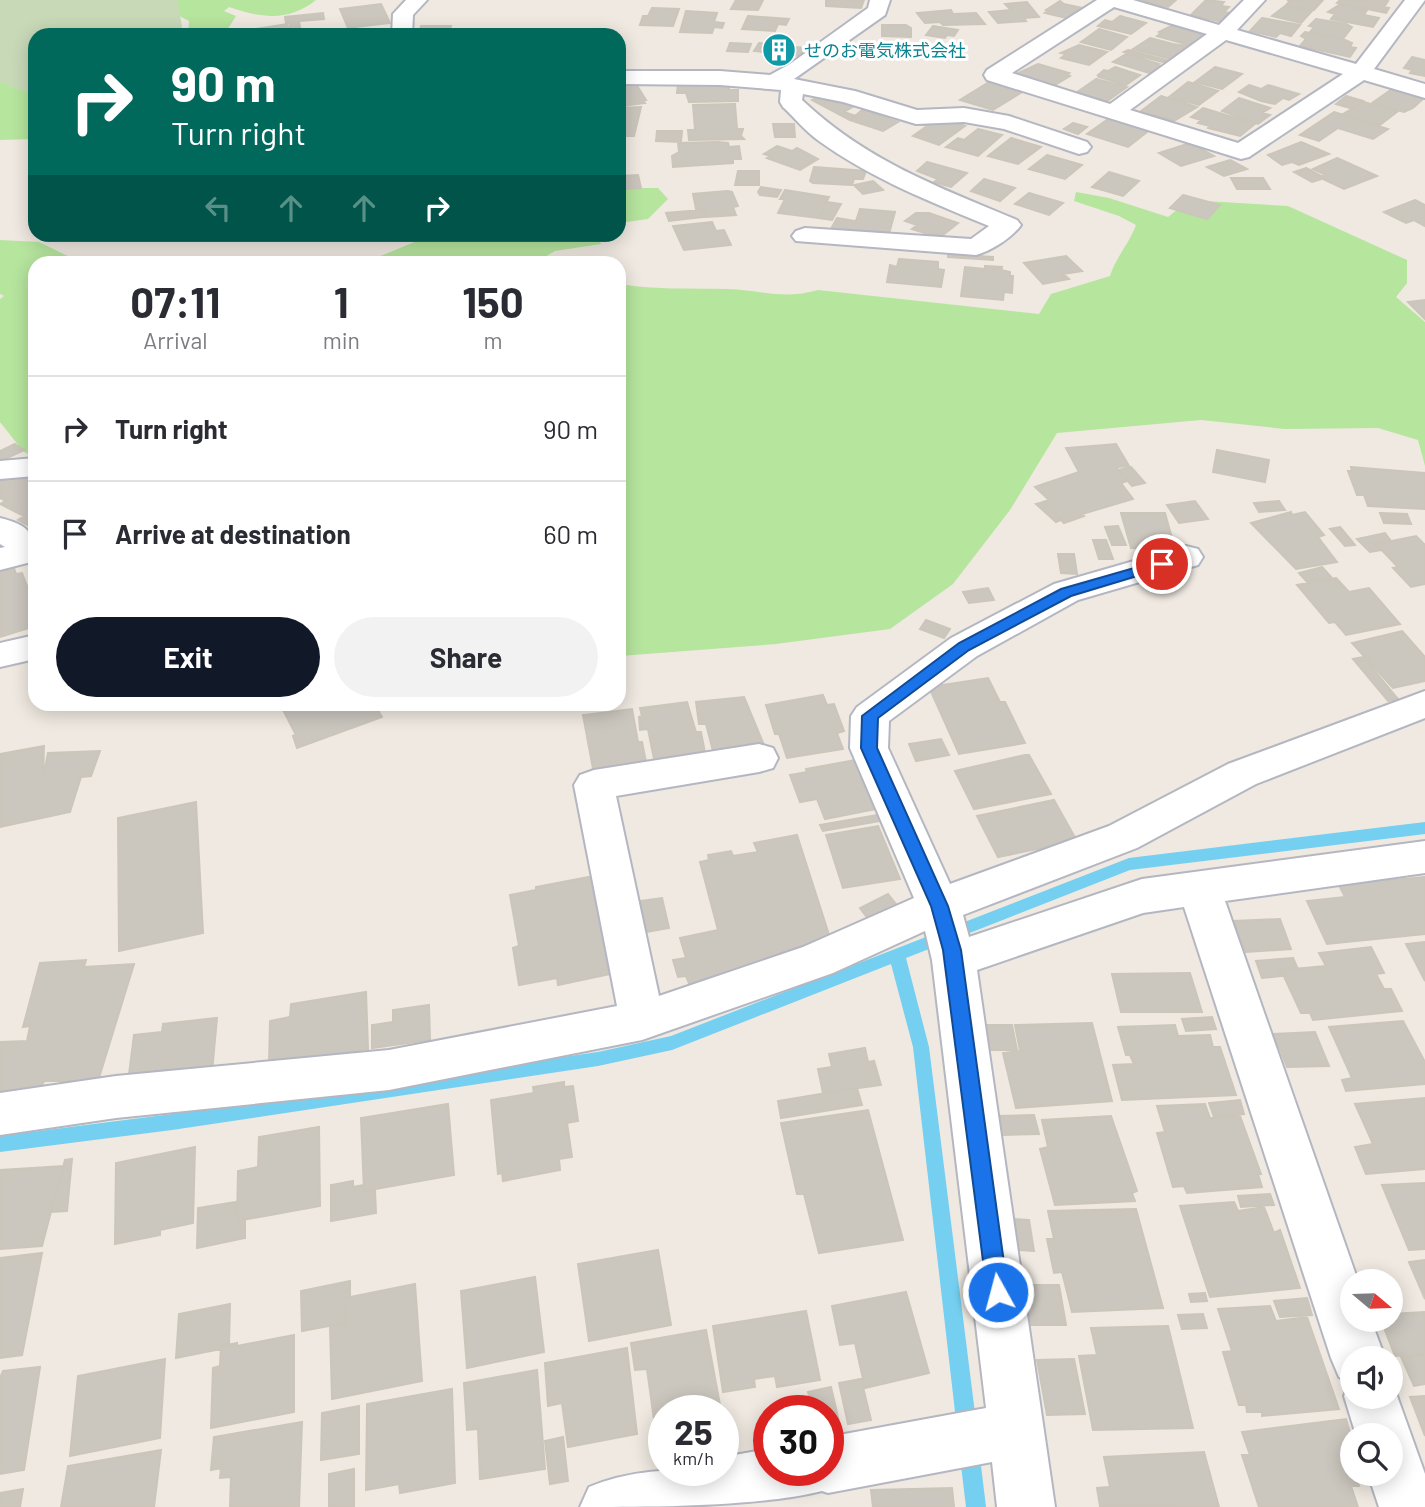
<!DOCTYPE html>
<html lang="en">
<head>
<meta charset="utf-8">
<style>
  :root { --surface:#fff; --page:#f2f2f3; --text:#2b2b33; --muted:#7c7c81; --line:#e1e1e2; --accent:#111827 }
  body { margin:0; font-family:Barlow,"Noto Sans JP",sans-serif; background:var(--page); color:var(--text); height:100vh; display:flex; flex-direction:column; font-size:26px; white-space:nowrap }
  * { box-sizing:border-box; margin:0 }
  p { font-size:23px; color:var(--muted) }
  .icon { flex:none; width:38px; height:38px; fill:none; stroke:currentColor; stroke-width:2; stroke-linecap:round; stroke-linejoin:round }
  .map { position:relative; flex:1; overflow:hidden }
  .sheet { position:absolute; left:28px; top:256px; width:598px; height:455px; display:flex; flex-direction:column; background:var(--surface); border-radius:21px; box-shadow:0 4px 18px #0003 }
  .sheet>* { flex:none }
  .top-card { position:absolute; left:28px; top:28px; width:598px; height:214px; border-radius:21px; box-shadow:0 4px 18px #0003; background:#00695c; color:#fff; overflow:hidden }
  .needle { width:46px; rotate:109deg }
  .buttons { position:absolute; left:1340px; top:1269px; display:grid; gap:14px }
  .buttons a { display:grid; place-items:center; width:63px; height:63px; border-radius:50%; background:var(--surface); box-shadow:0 4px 18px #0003; font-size:35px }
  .speed { position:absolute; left:648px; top:1395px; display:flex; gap:14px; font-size:35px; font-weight:700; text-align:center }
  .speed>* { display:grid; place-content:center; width:91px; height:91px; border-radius:50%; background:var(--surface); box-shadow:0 4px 18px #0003; line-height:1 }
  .speed small { font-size:18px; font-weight:400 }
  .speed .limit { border:10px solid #d22; background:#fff; color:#111 }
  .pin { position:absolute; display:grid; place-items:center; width:60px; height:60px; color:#fff; margin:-30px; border:4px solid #fff; border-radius:50%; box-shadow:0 2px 7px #0007 }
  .me { position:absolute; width:77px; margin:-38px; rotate:353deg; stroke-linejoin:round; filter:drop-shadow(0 0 5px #0008) }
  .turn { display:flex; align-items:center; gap:24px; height:147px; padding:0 28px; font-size:32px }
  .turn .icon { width:91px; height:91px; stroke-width:2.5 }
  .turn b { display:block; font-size:49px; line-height:60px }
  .lanes { display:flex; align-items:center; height:66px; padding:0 28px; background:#0003; justify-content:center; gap:35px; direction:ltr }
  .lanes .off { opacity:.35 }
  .eta { display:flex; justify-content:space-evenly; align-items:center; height:119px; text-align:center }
  .eta b { font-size:42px; font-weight:700; line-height:49px }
  .button { display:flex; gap:14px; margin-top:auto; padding:14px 28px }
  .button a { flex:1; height:80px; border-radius:42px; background:var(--accent); color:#fff; font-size:28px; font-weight:700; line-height:80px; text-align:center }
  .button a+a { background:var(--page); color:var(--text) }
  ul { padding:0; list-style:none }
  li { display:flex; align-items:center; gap:21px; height:105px; padding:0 28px; border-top:2px solid var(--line) }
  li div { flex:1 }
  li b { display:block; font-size:26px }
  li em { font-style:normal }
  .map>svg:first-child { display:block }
  .green { fill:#b6e59e }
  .cemetery { fill:#c8d9b8 }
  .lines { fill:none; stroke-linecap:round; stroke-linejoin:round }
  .stream { fill:#75cff0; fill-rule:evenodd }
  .building { fill:#cbc7bf; stroke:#cbc5ba; stroke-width:2 }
  .street-casing { stroke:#b4b7c1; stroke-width:4 }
  .street { fill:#fff; fill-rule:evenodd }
  .route { fill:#1a73e8; stroke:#114b97; stroke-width:2 }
  .labels { text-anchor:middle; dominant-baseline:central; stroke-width:6; stroke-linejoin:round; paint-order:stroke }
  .far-culture-label { font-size:18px; fill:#0d838f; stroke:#fff; text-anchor:start }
</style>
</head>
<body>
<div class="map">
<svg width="1425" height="1507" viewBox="0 0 1425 1507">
  <rect width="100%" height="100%" fill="#efe9e1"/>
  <!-- green -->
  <path class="green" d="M149 0H316C289 22 260 18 229 7L224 11 236 16 224 35H188L189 21Z
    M0 71 35 85V139L0 140Z
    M620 188H658L668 199 648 219 620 223Z
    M1076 192 1109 198 1168 217 1189 200 1288 206 1407 260V283L1396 297 1425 322V466L1418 440 1378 428 1285 429 1201 420 1057 433 1010 510 953 584 890 629 776 644 620 656V284C656 290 691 288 727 289 761 290 783 300 818 290L1039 314 1051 294 1110 276C1116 257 1129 244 1136 225L1119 216 1074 201Z
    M467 234 597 235 601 244 555 251 538 261 540 262H366L417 241Z
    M0 240 39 242 80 262H35V458L23 451 0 422V299L4 296 0 294Z"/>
  <!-- cemetery -->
  <path class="cemetery" d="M0 0H178L183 35H35V91L28 93 0 82Z"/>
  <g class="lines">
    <!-- stream -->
    <path class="stream" d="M1425 822V834L1130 870 906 958 929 1047 977 1429 974 1436 967 1439 960 1436 957 1429 913 1047 891 964 672 1050 598 1066 172 1130 0 1152V1136L172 1114 598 1052 671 1036 1129 858Z
      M969 1439 976 1442 979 1449 986 1507H966L959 1449 962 1442Z"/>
  </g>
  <!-- building -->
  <path class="building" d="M736 0H763L758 10 731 9Z
    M826 0H864L861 8 826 6Z
    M1138 0H1176L1168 7Z
    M1206 0 1224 2 1221 6 1229 7 1224 12 1230 13 1222 22 1191 15Z
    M1287 0H1323L1314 10 1286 5 1290 1Z
    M1340 0H1385L1388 1 1384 7 1389 8 1386 13 1337 3Z
    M1060 1 1064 4 1082 8 1066 18 1045 13 1049 11 1046 10Z
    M1027 2 1039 17 1024 18 1026 21 998 23 989 12 1011 10 1005 4Z
    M381 4 390 23 348 28 340 9Z
    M1339 5 1367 10 1364 15 1379 18 1373 27 1331 19 1335 14 1328 12Z
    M1285 6 1312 11 1301 23 1272 16Z
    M652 8 679 9 673 26 640 25 643 16H648Z
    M951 10 953 14 976 13 985 24 943 25 940 22 925 23 917 13Z
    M686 11 717 13 714 22 724 23 722 28 714 27 712 33 680 32Z
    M323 13 324 19 299 21 300 27 291 28 289 22 286 23 285 17Z
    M748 16 789 19 786 25 778 24 775 31 742 29Z
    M1120 16 1146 23 1131 34 1098 26 1105 20 1112 22Z
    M1262 18 1300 25 1291 36 1280 33 1276 37 1250 31Z
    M1316 19 1346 24 1352 27 1343 39 1310 32 1314 27 1309 26Z
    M287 24 291 32 259 35 256 29Z
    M882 25H906L911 28V37L882 36Z
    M1173 25 1203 33 1200 35 1205 37 1189 45 1157 36 1161 33 1159 32Z
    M421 26H451L448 35H418Z
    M933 26 958 30 954 36 947 35 945 38 926 35Z
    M1099 29 1127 37 1111 50 1081 42Z
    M1305 32 1345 40 1352 43 1350 47 1356 48 1350 57 1300 46 1306 39 1301 36Z
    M1150 38 1173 44 1186 46 1171 59 1133 49Z
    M730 43 751 44 748 52 727 51Z
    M759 43 805 48 800 56 754 51Z
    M1079 45 1107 52 1089 65 1061 58 1066 54 1061 53Z
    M1128 50 1170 61 1166 63 1124 52Z
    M1126 54 1159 64 1157 65 1161 66 1149 73 1113 62Z
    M1412 57 1425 60V76L1410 73 1412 70 1404 68Z
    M1038 64 1069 73 1067 74 1070 76 1050 88 1012 76Z
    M1115 67 1140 75 1126 85 1099 77 1101 76 1098 75 1104 70 1108 71Z
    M1215 67 1242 74 1222 89 1195 82Z
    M1096 79 1127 87 1106 102 1076 93Z
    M989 82 1022 92 993 110 960 100Z
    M1188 82 1218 91 1199 105 1169 97Z
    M678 83H729V90H738V101L689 102 686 93H677Z
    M636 84 646 100H643L645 103 622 106 620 102V86Z
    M1249 85 1261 89 1268 85 1299 94 1289 100 1283 98 1275 104 1261 101 1239 92Z
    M1392 89 1424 98 1413 108 1404 112 1372 103Z
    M1161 96 1197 107 1174 121 1141 111Z
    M1346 96 1363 101 1353 109 1336 104Z
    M818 97 856 105 844 112 856 116 850 120 812 100Z
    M1239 98 1270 108 1262 113 1270 115 1258 124 1222 111Z
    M1364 102 1397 112 1380 125 1343 114Z
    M735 104 737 129H743L741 136 744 139 689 140 688 130H695L693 105Z
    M641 107 634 136H620V108Z
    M1203 108 1255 124 1240 136 1208 128 1210 126 1198 123 1201 120 1191 117Z
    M862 110 898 122 883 131 850 120Z
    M1334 112 1388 129 1373 139 1338 128 1319 141 1300 135Z
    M1111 117 1151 129 1128 147 1087 134Z
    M940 119 965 126 939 145 913 136 927 126 920 124Z
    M1073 123 1087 127 1078 134 1064 129Z
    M773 124H794L795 137H775Z
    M978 129 1002 135 978 156 946 147 958 138 964 140Z
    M657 131H682L681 142 656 141Z
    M1011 138 1041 147 1018 164 988 156Z
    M718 142 728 143 729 147 739 146 741 159H733V163L673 167 672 156 679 152 678 143Z
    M1301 142 1329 154 1299 165 1292 162 1282 165 1268 155Z
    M1190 143 1214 156 1181 166 1159 153Z
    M777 146 792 151 797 148 818 159 800 170 767 158 771 156 764 154Z
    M1047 155 1082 165 1065 179 1029 169Z
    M1337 158 1377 176 1344 189 1325 180 1327 179 1322 176 1326 175 1313 169Z
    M1230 160 1247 169 1224 176 1207 167Z
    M927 162 967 173 951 187 934 182 938 179 917 171Z
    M814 167 866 171 863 179H854L852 185 813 183 810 181Z
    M1306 168 1325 178 1312 182 1294 172Z
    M738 171H759V185H735Z
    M1109 172 1139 181 1123 196 1092 187Z
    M638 175 641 188 624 189 621 176Z
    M1231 178H1263L1270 189H1237Z
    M984 179 1015 188 1000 201 971 191Z
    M873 181 883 190 863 194 854 185Z
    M761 187 781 190 777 197 760 195 758 192Z
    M785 190 829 197 818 218 778 213 785 199H780Z
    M727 191 732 192 738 206 733 207 736 215 706 217 702 208 696 209 693 194Z
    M1029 193 1063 203 1049 215 1015 204Z
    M1183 195 1220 205 1207 219 1170 208Z
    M1415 200 1425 205V226L1414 220 1406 223 1384 212Z
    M827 202 841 204 832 220 818 218Z
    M860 209 895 212 889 234 853 230Z
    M701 210 704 217 669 221 666 213Z
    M916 213H929L958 223 943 235 937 234 934 236 912 229 917 225 905 221Z
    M837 218 855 221 851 231 831 229Z
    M712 222 716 231 724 230 731 245 684 250 673 226Z
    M948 254 993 257V260L948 257Z
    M1066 256 1082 271 1063 274 1069 279 1043 284 1024 263Z
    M899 259 938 262V269L944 270 941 287 887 282 890 265 897 267Z
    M985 266 1002 267 1001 270 1010 272V276H1013L1012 293 1004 292 1003 300 961 296 965 267 985 269Z
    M1425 300V319L1408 302Z
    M15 444 24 450 3 460 0 457V451Z
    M1116 444 1129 466 1118 467 1117 470 1127 481 1121 483 1133 499 1082 514 1084 516 1064 523 1043 502 1049 500 1035 487 1079 472 1066 448Z
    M1217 450 1269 460 1265 482 1213 472Z
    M1131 467 1145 483 1132 486 1118 470Z
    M1351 467 1425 473V509L1368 506 1364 495H1357L1348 471H1352Z
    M26 475 35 478V529L18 520 24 516 0 504 6 501 0 498V476Z
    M1195 501 1208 519 1179 523 1167 505Z
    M1279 501 1285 510 1259 512 1254 503Z
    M1043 502 1061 520 1056 522 1036 504Z
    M1291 512 1292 515 1305 512 1324 535 1318 537 1337 562 1296 569 1251 523Z
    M1121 513H1165L1175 549 1131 548Z
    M1380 513 1407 514 1411 524 1384 523Z
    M1118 526 1126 545H1112L1105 527Z
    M1340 527 1355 545 1345 546 1330 529Z
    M1385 533 1391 541 1375 544 1381 550 1370 552 1357 539Z
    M1416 536 1425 545V584L1411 587 1393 568 1398 567 1376 544Z
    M1093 540H1106L1113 559H1099Z
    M1058 554H1074L1077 574 1061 573Z
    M0 565H13L16 574 22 573 29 591 35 589V626L0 637Z
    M1322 567 1331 577 1307 582 1299 573Z
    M1336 578 1349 592 1369 588 1400 624 1346 635 1335 622 1329 623 1297 585Z
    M988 588 994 600 969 603 963 592Z
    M926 620 950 629 944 638 920 629Z
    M1402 631 1425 657V681L1393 688 1352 643Z
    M1363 657 1398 699 1388 701 1353 659Z
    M988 678 1000 702H1005L1025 743 959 754 929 687Z
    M823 695 827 705 834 704 844 731 837 733 843 749 787 758 779 734H775L766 705Z
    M744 697 764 745 714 755 706 724H699L696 702Z
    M687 702 696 732H701L706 758 655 764 648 729 640 730 639 717 642 716 640 708Z
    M280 704H374L382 717 297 748 293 736 296 735Z
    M632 709 638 742H642L646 762 594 774 583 715Z
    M941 739 949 755 916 761 909 744Z
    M44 746 43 778 48 753 100 751 91 776 81 777 70 812 0 827V754Z
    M1025 755H1029L1051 794 974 809 955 771Z
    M856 760 876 809 825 819 817 799 800 802 790 775 807 772 806 769Z
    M1054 800 1077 841 998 857 977 816Z
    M196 802 203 933 119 951 118 818Z
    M878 815 880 821 823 831 820 825Z
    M878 826 900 879 843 888 826 835Z
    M797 835 832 944 691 988 686 976 678 977 673 960 686 958 680 938 718 930 700 862 709 860 708 855 731 851 733 856 758 852 754 843Z
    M594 876 615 973 558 985 557 978 519 985 513 948 519 946 510 895 536 890V887Z
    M1425 877V934L1327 944 1307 901 1345 897 1339 885Z
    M888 894 900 909 872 924 860 908Z
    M662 898 669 928 646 932 640 901Z
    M1280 919 1291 949 1246 952 1234 921Z
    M1425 942V981L1406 944Z
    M1371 947 1384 973 1376 974 1384 989H1391L1402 1011 1313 1020 1310 1013H1301L1281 970 1326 966 1319 953Z
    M1293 958 1297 967 1278 969 1282 976 1262 978 1256 961Z
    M86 960 84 967 134 964 98 1081H44L40 1090 0 1093V1042L27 1041 30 1026 23 1027 40 963Z
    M1190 973 1202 1012H1121L1112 974Z
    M366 992 368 1049 269 1065 270 1021 290 1017 291 1004Z
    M429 1005 430 1040 372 1048V1025L393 1022V1010Z
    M1212 1017 1216 1029 1186 1031 1182 1019Z
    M217 1018 212 1072 128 1082 134 1035 162 1032 163 1024Z
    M1403 1021 1425 1062V1084L1346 1091 1342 1080 1352 1078 1329 1027Z
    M1092 1023 1112 1101 1016 1108 1003 1053 1020 1051 1015 1025Z
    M986 1025H1012L1017 1050H990Z
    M1175 1025 1178 1036 1210 1035 1213 1047H1220L1236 1095 1122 1100 1113 1065 1134 1064 1130 1055H1126L1118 1027Z
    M1315 1032 1329 1066 1287 1067 1274 1034Z
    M865 1048 868 1062 874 1061 881 1085 823 1093 818 1069 832 1067 829 1054Z
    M564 1082V1087L573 1086 578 1121 567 1123 572 1157 559 1159 560 1170 503 1181 502 1173 498 1174 491 1100 534 1093 533 1087Z
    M857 1088 862 1105 781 1118 778 1101Z
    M1425 1098V1169L1366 1174 1355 1147 1373 1144 1355 1104Z
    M1240 1100 1244 1114 1214 1117 1209 1103Z
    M448 1104 454 1175 364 1191 361 1118Z
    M1205 1104 1210 1118 1240 1116 1261 1174H1258L1262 1187 1187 1193 1184 1186 1173 1187 1157 1133 1165 1132 1157 1106Z
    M868 1110 903 1240 819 1253 804 1194H797L781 1123Z
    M1034 1115 1039 1134 1002 1135 999 1116Z
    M1111 1116 1137 1191 1132 1193 1135 1201 1055 1205 1040 1149 1048 1147 1042 1120Z
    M319 1127 320 1206 237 1221 238 1171 258 1167 259 1137Z
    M195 1147 193 1223 160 1230V1235L115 1244 116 1163Z
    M72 1159 67 1211 51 1212 65 1160Z
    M63 1166 42 1246 0 1249V1170Z
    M353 1181V1187L364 1185V1191L375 1190 376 1213 331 1221V1185Z
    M1425 1183V1249L1409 1250 1382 1185Z
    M1270 1194 1274 1205 1241 1207 1238 1196Z
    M236 1202 237 1221 245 1219V1238L197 1248 198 1208Z
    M1234 1202 1238 1211 1264 1207 1274 1233 1280 1230 1300 1288 1210 1297 1180 1206Z
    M1136 1209 1163 1308 1072 1312 1062 1272 1054 1273 1047 1239H1054L1048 1211Z
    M1014 1219 1029 1220 1034 1251 1018 1250Z
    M658 1250 671 1325 589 1341 578 1264Z
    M42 1253 22 1355 0 1358V1258Z
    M1425 1260V1299L1409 1262Z
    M535 1277 544 1352 467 1368 461 1291Z
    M350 1281V1297L345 1298V1323L302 1331 301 1291Z
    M415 1284 422 1381 332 1399 330 1326 346 1323 345 1298Z
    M1023 1285H1059L1066 1325H1030Z
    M906 1292 929 1373 865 1388 855 1343 840 1345 832 1306Z
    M1205 1293 1207 1301 1191 1302 1189 1294Z
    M1307 1298 1312 1315 1280 1317 1274 1301Z
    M230 1304 229 1344 221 1346V1349L176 1358 179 1314Z
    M1270 1306 1276 1321 1307 1317 1339 1409 1262 1416V1412H1247L1246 1405H1239L1223 1352 1232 1351 1218 1309Z
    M806 1311 820 1380 777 1387 775 1376 754 1379 755 1387 723 1392 713 1326Z
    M1425 1312V1354L1395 1356 1381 1320H1391V1314Z
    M1203 1314 1207 1328 1182 1329 1178 1315Z
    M1168 1326 1193 1428 1093 1430 1079 1356 1097 1355 1091 1328Z
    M706 1330 721 1410H663V1432L656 1434 647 1369 635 1370 631 1343Z
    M294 1335V1412L211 1428 213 1368 220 1366 221 1346 237 1343V1346Z
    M627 1348 637 1434 568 1447 562 1403 548 1406 545 1363Z
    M1425 1355V1384L1414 1386 1401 1357Z
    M165 1359 160 1438 70 1456 78 1376Z
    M1074 1359 1085 1414 1047 1415 1037 1360Z
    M40 1367 24 1470 0 1474V1378L3 1371Z
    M537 1370 545 1469 480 1479 478 1429 467 1430 464 1383Z
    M861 1379 871 1420 848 1424 839 1383Z
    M831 1387 840 1426 828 1429V1410H813L808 1392Z
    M452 1389 455 1483 400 1493 399 1484 366 1490 367 1404Z
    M1425 1396V1436L1410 1397Z
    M359 1406V1454L321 1460 322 1413Z
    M1346 1419 1353 1443 1344 1445 1359 1486H1351L1358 1507H1259L1242 1455H1250L1242 1432Z
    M302 1422 299 1507H230L231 1477 220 1478 221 1468 211 1470 214 1437Z
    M563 1437 568 1481 550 1484 545 1441Z
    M161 1450 154 1507H61L68 1466Z
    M1204 1452 1219 1507 1100 1506 1097 1488 1110 1487 1104 1457Z
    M354 1469V1507H329V1474Z
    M952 1488 954 1507H873L871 1490Z
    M23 1489 20 1507H0V1493Z"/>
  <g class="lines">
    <!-- street casing -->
    <g class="street-casing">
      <path id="street" d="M406 0H427L413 15 412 35H392L393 14Z
        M870 0H890L885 15 794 79 855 91 917 110 964 108 1009 116 1087 142 1091 147 1087 152 1079 154 1004 129 964 122 916 124 843 102 803 94 802 100C865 160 938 187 1017 220L1021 225C1012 238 991 251 976 255L796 241 792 236 796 231 805 228 971 239 989 226C931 202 870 178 819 141 805 131 795 118 783 107L780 102 781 90 720 85 620 84V71H720L770 75 790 64 868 8Z
        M1097 0H1133L1219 25 1244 0H1265L1237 30 1356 64 1405 0H1425L1374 69 1425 84V98L1364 80 1249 157 1241 159 987 80 984 75 987 70ZM1114 7 1207 34 1110 104 1012 73ZM1226 40 1343 74 1238 143 1130 110Z
        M35 458V476L0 479V461Z
        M0 518C29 525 35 533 35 561L0 570V548L5 547 0 544Z
        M1186 546 1198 549 1203 557 1198 565 1078 600 977 656 889 721 888 748 950 884 1109 826 1228 764 1425 691V718L1256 784 1137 848 963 915 969 937 1142 879 1425 841V873L1225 901 1358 1281H1353V1320H1371L1385 1358H1353V1396H1391V1379L1425 1474V1507H1379L1368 1474H1391V1435H1356L1344 1396 1350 1381 1339 1377 1331 1358 1184 907 1143 913 977 970 1055 1507H997L992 1462 828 1493 822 1491C757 1507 652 1507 580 1507L589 1487C635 1468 674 1470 723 1470V1457L768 1449V1470H828V1437L986 1408 932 960 925 931 833 973 642 1040 389 1090 116 1118 0 1135V1093L116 1076 389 1050 617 1006 574 785 580 775 594 770 759 744 773 748 778 758 773 768 759 772 616 796 659 996 803 947 914 898 850 748 851 716 857 707 951 638 1054 584Z
        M35 635V659L0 667V643Z"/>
    </g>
    <!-- street -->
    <use href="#street" class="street"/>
  </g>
  <!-- route -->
  <path class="route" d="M1162 560 1167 561V567L1071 596 969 650 878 718 877 748 948 906 961 950 1008 1292 1005 1299 998 1302 990 1299 987 1292 943 950 931 906 861 748 862 716 959 643 1061 589Z"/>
  <!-- icons -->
  <defs>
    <g id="building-disc" transform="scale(1.75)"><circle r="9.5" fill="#0f9aa8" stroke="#fff"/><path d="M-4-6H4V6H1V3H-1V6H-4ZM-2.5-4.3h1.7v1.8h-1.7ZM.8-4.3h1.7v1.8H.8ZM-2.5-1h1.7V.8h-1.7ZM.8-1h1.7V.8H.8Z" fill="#fff"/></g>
  </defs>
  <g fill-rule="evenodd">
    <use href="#building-disc" x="779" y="50"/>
  </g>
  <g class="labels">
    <!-- far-culture labels -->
    <g class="far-culture-label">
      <text x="804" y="50">せのお電気株式会社</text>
    </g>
  </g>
</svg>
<div class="buttons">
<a><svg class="needle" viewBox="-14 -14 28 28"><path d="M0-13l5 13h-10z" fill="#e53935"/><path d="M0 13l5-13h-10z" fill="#7c7c81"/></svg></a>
<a><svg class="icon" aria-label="sound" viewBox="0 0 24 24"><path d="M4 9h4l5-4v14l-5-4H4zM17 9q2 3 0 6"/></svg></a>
<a><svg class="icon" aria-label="search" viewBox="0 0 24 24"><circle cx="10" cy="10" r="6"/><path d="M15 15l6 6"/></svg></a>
</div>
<div class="speed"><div>25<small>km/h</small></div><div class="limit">30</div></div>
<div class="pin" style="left:1162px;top:564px;background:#d93025"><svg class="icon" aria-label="arrive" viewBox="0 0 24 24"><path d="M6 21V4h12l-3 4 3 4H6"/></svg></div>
<svg class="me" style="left:998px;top:1292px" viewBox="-20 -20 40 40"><circle r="17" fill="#1a73e8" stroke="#fff" stroke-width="3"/><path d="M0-11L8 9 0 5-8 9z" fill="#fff"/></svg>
<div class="top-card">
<div class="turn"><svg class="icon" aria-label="right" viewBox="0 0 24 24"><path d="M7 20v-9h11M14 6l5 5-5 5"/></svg><div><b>90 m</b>Turn right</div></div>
<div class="lanes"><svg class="icon off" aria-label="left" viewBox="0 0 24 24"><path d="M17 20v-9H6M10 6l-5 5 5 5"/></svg><svg class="icon off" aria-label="ahead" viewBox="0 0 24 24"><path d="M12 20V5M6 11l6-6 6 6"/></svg><svg class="icon off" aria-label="ahead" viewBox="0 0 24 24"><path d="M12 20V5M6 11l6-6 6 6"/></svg><svg class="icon" aria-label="right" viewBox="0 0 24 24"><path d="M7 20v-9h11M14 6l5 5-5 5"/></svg></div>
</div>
<section class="sheet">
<div class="eta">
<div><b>07:11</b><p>Arrival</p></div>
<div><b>1</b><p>min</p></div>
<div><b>150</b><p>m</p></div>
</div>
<ul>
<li><svg class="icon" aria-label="right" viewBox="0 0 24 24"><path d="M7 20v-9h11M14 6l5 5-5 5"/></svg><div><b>Turn right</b></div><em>90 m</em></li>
<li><svg class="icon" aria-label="arrive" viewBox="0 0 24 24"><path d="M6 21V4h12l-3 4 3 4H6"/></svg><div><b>Arrive at destination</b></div><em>60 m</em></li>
</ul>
<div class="button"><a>Exit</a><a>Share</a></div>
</section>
</div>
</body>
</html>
